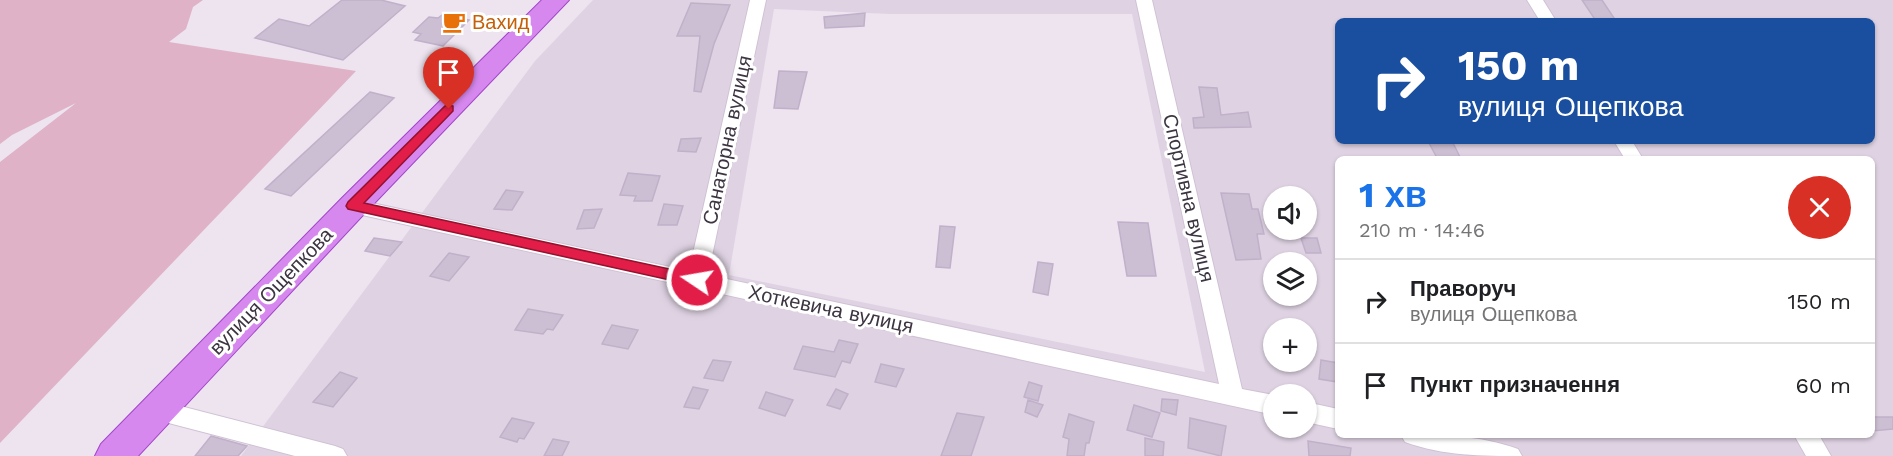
<!DOCTYPE html>
<html lang="uk">
<head>
<meta charset="utf-8">
<style>
  :root { --surface:#fff; --page:#f6f6f6; --text:#202124; --muted:#757577; --line:#e0e0e0; --accent:#1a73e8 }
  body { margin:0; font-family:"Work Sans",sans-serif; background:var(--page); color:var(--text); height:100vh; display:flex; flex-direction:column; font-size:22px; white-space:nowrap }
  * { box-sizing:border-box; margin:0 }
  p { font-size:20px; color:var(--muted) }
  .icon { flex:none; width:33px; height:33px; fill:none; stroke:currentColor; stroke-width:2; stroke-linecap:round; stroke-linejoin:round }
  .map { position:relative; flex:1; overflow:hidden }
  .drawer { position:absolute; left:1335px; top:156px; width:540px; height:282px; display:flex; flex-direction:column; background:var(--surface); border-radius:9px; box-shadow:0 2px 4px #0004 }
  .drawer>* { flex:none }
  .guide { position:absolute; left:1335px; top:18px; width:540px; height:126px; border-radius:9px; box-shadow:0 2px 4px #0004; background:#1a4fa0; color:#fff; overflow:hidden }
  .controls { position:absolute; left:1263px; top:186px; display:grid; gap:12px }
  .controls a { display:grid; place-items:center; width:54px; height:54px; border-radius:50%; background:var(--surface); box-shadow:0 2px 4px #0004; font-size:30px }
  .pin { position:absolute; display:grid; place-items:center; width:51px; height:51px; color:#fff; margin:-62px -26px; border-radius:50% 50% 50% 0; rotate:-45deg; box-shadow:0 0 6px #0007 }
  .pin .icon { rotate:45deg }
  .me { position:absolute; width:66px; margin:-33px; rotate:282deg; stroke-linejoin:round; filter:drop-shadow(0 0 4px #0008) }
  .turn { display:flex; align-items:center; gap:21px; height:126px; padding:0 24px; font-size:27px }
  .turn .icon { width:78px; height:78px; stroke-width:2.5 }
  .turn b { display:block; font-size:42px; line-height:51px }
  .round { display:grid; place-items:center; flex:none; width:63px; height:63px; border-radius:32px; background:var(--page) }
  .summary { display:flex; align-items:center; justify-content:space-between; height:102px; padding:0 24px }
  h1 { font-size:36px; font-weight:700; line-height:45px; color:var(--accent) }
  ul { padding:0; list-style:none }
  li { display:flex; align-items:center; gap:18px; height:84px; padding:0 24px; border-top:2px solid var(--line) }
  li div { flex:1 }
  li b { display:block; font-size:22px }
  li em { font-style:normal }
  .map>svg:first-child { display:block }
  .residential { fill:#dfd3e3; fill-rule:evenodd }
  .green { fill:#dfb2c7 }
  .building { fill:#ccbed3; stroke:#c1b0ca; stroke-width:1.5 }
  .lines { fill:none; stroke-linecap:round; stroke-linejoin:round }
  .minor-casing { stroke:#d0c2d5; stroke-width:2 }
  .trunk-casing { stroke:#a246c8; stroke-width:2 }
  .minor { fill:#fff; fill-rule:evenodd }
  .trunk { fill:#d688ee; fill-rule:evenodd }
  .route { fill:#e11d48; stroke:#92132f; stroke-width:1.5 }
  .labels { text-anchor:middle; dominant-baseline:central; stroke-width:6; stroke-linejoin:round; paint-order:stroke }
  .food-label { font-size:20px; fill:#c56008; stroke:#fff; text-anchor:start }
  .street-label { font-size:20px; fill:#3d3541; stroke:#fff }
</style>
</head>
<body>
<div class="map">
<svg width="1893" height="456" viewBox="0 0 1893 456">
  <rect width="100%" height="100%" fill="#ede4f0"/>
  <!-- residential -->
  <path class="residential" d="M593 0H1893V456H241L535 61ZM774 9 890 14H1132L1205 372 729 275ZM1338 21H1872V141H1338ZM1338 159H1872V435H1338ZM1274 196H1306V230H1274ZM1274 262H1306V296H1274ZM1274 328H1306V362H1274ZM1274 394H1306V428H1274Z"/>
  <!-- green -->
  <path class="green" d="M0 0H203L193 7 186 29 169 42 356 71 0 443V162L76 103 12 135 0 144Z"/>
  <!-- building -->
  <path class="building" d="M342 0H381L405 6 343 60 255 38 279 19 309 26Z
    M1582 0H1602L1616 21H1596Z
    M691 3 730 5 714 44 701 92 694 91 700 36H677Z
    M865 13 864 26 825 28 824 17Z
    M442 15 469 20 443 46 415 40 421 34 413 32 429 17 438 18Z
    M779 71 807 72 798 109 774 108Z
    M1199 87 1217 88 1221 115 1248 112 1251 127 1194 128 1193 118 1204 117Z
    M370 92 394 98 291 196 265 189Z
    M701 138 696 152 678 151 681 139Z
    M1428 141H1452L1460 157 1437 158Z
    M628 173 660 176 652 201H634L636 196 620 195Z
    M506 190 523 192 512 210 494 209Z
    M1221 193 1249 194 1252 209H1258L1264 234H1257L1261 259 1236 260Z
    M664 204 683 206 677 225H658Z
    M602 209 594 228 577 229 584 210Z
    M1118 222 1148 223 1156 276H1127Z
    M940 226 955 227 950 268 936 267Z
    M374 238 402 242 390 256 365 251Z
    M1301 238H1317L1321 253H1306Z
    M449 253 469 257 449 281 430 276Z
    M1038 262 1053 264 1048 295 1033 292Z
    M528 309 563 315 553 330 547 329 543 334 515 330Z
    M612 325 638 330 628 349 602 344Z
    M839 340 858 344 850 363 842 361 835 377 794 369 803 346 834 352Z
    M713 360 731 362 723 381 704 378Z
    M1321 360 1338 363V382L1319 379Z
    M881 364 904 369 896 387 875 382Z
    M340 372 357 378 333 407 313 402Z
    M1029 382 1042 386 1038 401 1024 397Z
    M693 387 708 390 699 409 684 407Z
    M836 389 848 394 840 409 827 405Z
    M766 392 793 400 785 416 759 408Z
    M1162 399 1178 400 1176 415 1161 411Z
    M1028 400 1043 405 1037 417 1025 412Z
    M1134 405 1160 413 1152 437 1127 430Z
    M957 413 984 417 971 456H941Z
    M1069 414 1094 422 1089 443H1086L1084 456H1067L1069 439 1063 437Z
    M1872 417H1893V429L1872 431Z
    M512 418 534 423 524 439 519 438 517 442 500 437Z
    M1190 418 1226 426 1221 456 1188 448Z
    M211 436 247 446 238 456H195Z
    M1145 438 1164 442 1163 456H1145Z
    M553 439 569 442 562 456H544Z
    M1308 441 1351 448 1350 456H1309Z"/>
  <g class="lines">
    <!-- minor casing -->
    <g class="minor-casing">
      <path id="minor" d="M750 0H766L708 275 1219 384 1136 0H1152L1242 389 1274 395V415L353 213 346 211 343 206 346 201 353 199 689 271Z
        M1527 0H1543L1556 21H1540Z
        M1614 141H1632L1643 159H1625Z
        M157 400 335 446 343 449 347 456H295L157 420 149 417 146 410 149 403Z
        M1306 402 1338 409V429L1306 422Z
        M1401 435C1441 435 1480 435 1518 449L1522 456C1482 456 1443 456 1405 442Z
        M1794 435H1819L1831 456H1806Z"/>
    </g>
    <!-- trunk casing -->
    <g class="trunk-casing">
      <path id="trunk" d="M542 0H569L364 214 138 456H95L101 444 342 198Z"/>
    </g>
    <!-- minor -->
    <use href="#minor" class="minor"/>
    <!-- trunk -->
    <use href="#trunk" class="trunk"/>
  </g>
  <!-- route -->
  <path class="route" d="M449 105 453 106V111L364 203 697 275 702 276 704 280 702 284 697 286 348 209 346 206 348 202 445 106Z"/>
  <!-- icons -->
  <defs>
    <g id="cafe-bare" transform="scale(1.8)"><path d="M-5.5-4.5H6V0H3Q3 3.5 0 3.5H-2.5Q-5.5 3.5-5.5 0ZM3-3.2v2h1.7v-2ZM-6 4.5H4V6H-6Z" fill="#e8710a" stroke="#fff" stroke-width="2.5" paint-order="stroke"/></g>
  </defs>
  <g fill-rule="evenodd">
    <use href="#cafe-bare" x="454" y="22"/>
  </g>
  <g class="labels">
    <!-- food labels -->
    <g class="food-label">
      <text x="472" y="22">Вахид</text>
    </g>
    <!-- street labels -->
    <g class="street-label">
      <text transform="translate(727 140) rotate(-78)">Санаторна вулиця</text>
      <text transform="translate(1189 198) rotate(77)">Спортивна вулиця</text>
      <text transform="translate(271 291) rotate(-46)">вулиця Ощепкова</text>
      <text transform="translate(831 309) rotate(12)">Хоткевича вулиця</text>
    </g>
  </g>
</svg>
<div class="controls">
<a><svg class="icon" aria-label="sound" viewBox="0 0 24 24"><path d="M4 9h4l5-4v14l-5-4H4zM17 9q2 3 0 6"/></svg></a>
<a><svg class="icon" aria-label="layers" viewBox="0 0 24 24"><path d="M12 4l9 5-9 5-9-5zM3 14l9 5 9-5"/></svg></a>
<a>+</a>
<a>−</a>
</div>
<div class="pin" style="left:449px;top:109px;background:#d93025"><svg class="icon" aria-label="arrive" viewBox="0 0 24 24"><path d="M6 21V4h12l-3 4 3 4H6"/></svg></div>
<svg class="me" style="left:697px;top:280px" viewBox="-20 -20 40 40"><circle r="17" fill="#e11d48" stroke="#fff" stroke-width="3"/><path d="M0-11L8 9 0 5-8 9z" fill="#fff"/></svg>
<div class="guide">
<div class="turn"><svg class="icon" aria-label="right" viewBox="0 0 24 24"><path d="M7 20v-9h11M14 6l5 5-5 5"/></svg><div><b>150 m</b>вулиця Ощепкова</div></div>
</div>
<section class="drawer">
<div class="summary"><div><h1>1 хв</h1><p>210 m · 14:46</p></div><a class="round" style="background:#d93025;color:#fff"><svg class="icon" aria-label="close" viewBox="0 0 24 24"><path d="M6 6l12 12M18 6L6 18"/></svg></a></div>
<ul>
<li><svg class="icon" aria-label="right" viewBox="0 0 24 24"><path d="M7 20v-9h11M14 6l5 5-5 5"/></svg><div><b>Праворуч</b><p>вулиця Ощепкова</p></div><em>150 m</em></li>
<li><svg class="icon" aria-label="arrive" viewBox="0 0 24 24"><path d="M6 21V4h12l-3 4 3 4H6"/></svg><div><b>Пункт призначення</b></div><em>60 m</em></li>
</ul>
</section>
</div>
</body>
</html>
